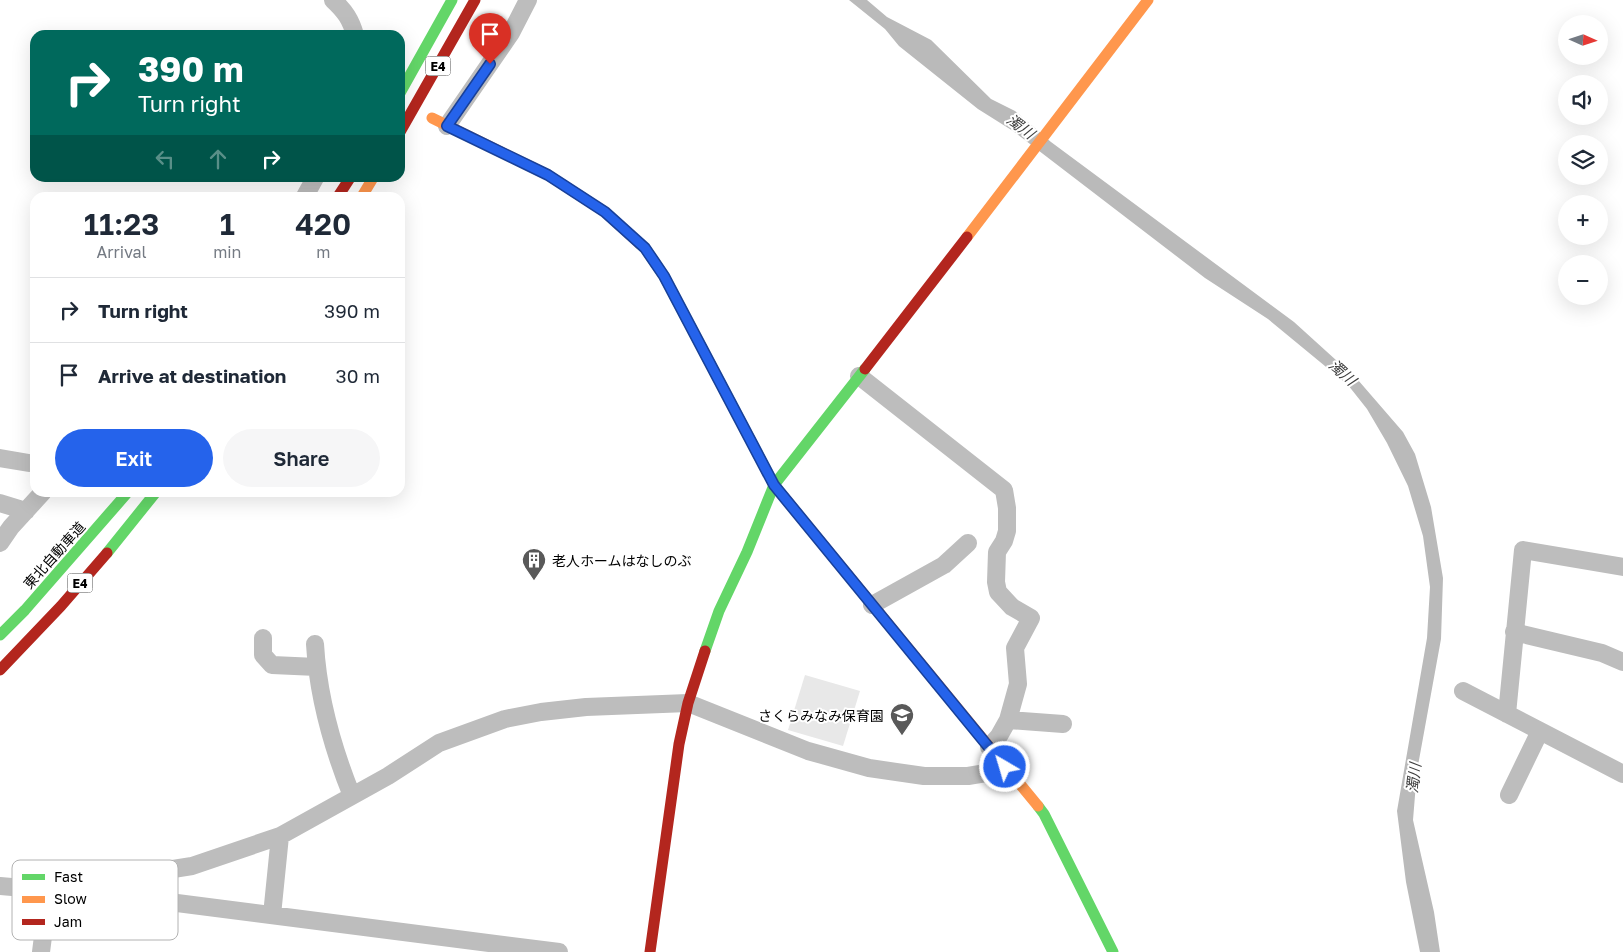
<!DOCTYPE html>
<html lang="en">
<head>
<meta charset="utf-8">
<style>
  :root { --surface:#fff; --page:#f6f6f7; --text:#1f2937; --muted:#747a83; --line:#e0e1e3; --accent:#2563eb }
  body { margin:0; font-family:"Golos Text","Noto Sans JP",sans-serif; background:var(--page); color:var(--text); height:100vh; display:flex; flex-direction:column; font-size:19px; white-space:nowrap }
  * { box-sizing:border-box; margin:0 }
  p { font-size:16px; color:var(--muted) }
  .icon { flex:none; width:28px; height:28px; fill:none; stroke:currentColor; stroke-width:2; stroke-linecap:round; stroke-linejoin:round }
  .map { position:relative; flex:1; overflow:hidden }
  .details { position:absolute; left:30px; top:192px; width:375px; height:305px; display:flex; flex-direction:column; background:var(--surface); border-radius:15px; box-shadow:0 5px 20px #0002 }
  .details>* { flex:none }
  .hud { position:absolute; left:30px; top:30px; width:375px; height:152px; border-radius:15px; box-shadow:0 5px 20px #0002; background:#00695c; color:#fff; overflow:hidden }
  .needle { width:32px; rotate:93deg }
  .fabs { position:absolute; left:1558px; top:15px; display:grid; gap:10px }
  .fabs a { display:grid; place-items:center; width:50px; height:50px; border-radius:50%; background:var(--surface); box-shadow:0 5px 20px #0002; font-size:25px }
  .pin { position:absolute; display:grid; place-items:center; width:42px; height:42px; color:#fff; margin:-51px -21px; border-radius:50% 50% 50% 0; rotate:-45deg; box-shadow:0 0 5px #0007 }
  .pin .icon { rotate:45deg }
  .me { position:absolute; width:55px; margin:-28px; rotate:322deg; stroke-linejoin:round; filter:drop-shadow(0 0 4px #0008) }
  .turn { display:flex; align-items:center; gap:18px; height:105px; padding:0 25px; font-size:22px }
  .turn .icon { width:65px; height:65px; stroke-width:2.5 }
  .turn b { display:block; font-size:35px; line-height:42px }
  .lanes { display:flex; align-items:center; height:48px; padding:0 25px; background:#0003; justify-content:center; gap:25px; direction:ltr }
  .lanes .off { opacity:.35 }
  .eta { display:flex; justify-content:space-evenly; align-items:center; height:85px; text-align:center }
  .eta b { font-size:30px; font-weight:600; line-height:35px }
  .action { display:flex; gap:10px; margin-top:auto; padding:10px 25px }
  .action a { flex:1; height:58px; border-radius:30px; background:var(--accent); color:#fff; font-size:20px; font-weight:600; line-height:58px; text-align:center }
  .action a+a { background:var(--page); color:var(--text) }
  ul { padding:0; list-style:none }
  li { display:flex; align-items:center; gap:15px; height:65px; padding:0 25px; border-top:1px solid var(--line) }
  li div { flex:1 }
  li b { display:block; font-size:19px }
  li em { font-style:normal }
  .map>svg:first-child { display:block }
  .green { fill:#e8e8e8 }
  .water { fill:#bababa }
  .lines { fill:none; stroke-linecap:round; stroke-linejoin:round }
  .street { stroke:#bdbdbd; stroke-width:18 }
  .fast { stroke:#63d668; stroke-width:11 }
  .slow { stroke:#ff974d; stroke-width:11 }
  .jam { stroke:#b3261e; stroke-width:11 }
  .route-casing { stroke:#184099; stroke-width:12 }
  .route { stroke:#2563eb; stroke-width:9 }
  .labels { text-anchor:middle; dominant-baseline:central; stroke-width:4; stroke-linejoin:round; paint-order:stroke }
  .shield { fill:#fff; stroke:#4c4c4c; stroke-width:1 }
  .shield-label { font-size:12px; font-weight:bold; fill:#000 }
  .street-label { font-size:14px; fill:#000; stroke:#fff }
  .poi-label { font-size:14px; fill:#000; stroke:#fff; text-anchor:start }
  .water-label { font-size:15px; font-style:italic; fill:#3e3e3e; stroke:#fff }
  .key { fill:#fff; stroke:#b2b2b2; stroke-width:1 }
  .key-label { font-size:14px; fill:#000 }
</style>
</head>
<body>
<div class="map">
<svg width="1623" height="952" viewBox="0 0 1623 952">
  <rect width="100%" height="100%" fill="#fff"/>
  <!-- green -->
  <path class="green" d="M805 675 860 691 843 746 788 730Z"/>
  <!-- water -->
  <path class="water" d="M849 0H867L887 17 931 40 991 99 1015 111 1051 142 1294 322 1358 380 1403 432 1415 454 1431 507 1443 578 1441 639 1417 771 1413 820 1434 912 1440 952H1420L1406 882 1397 811 1427 638 1430 587 1423 536 1408 486 1387 443 1367 409 1348 385 1268 319 1205 278 1013 131 978 109 899 46 885 29Z"/>
  <g class="lines">
    <!-- street -->
    <path class="street" d="M333 0C345 11 351 20 355 35
      M447 126 511 33 528 0
      M304 198 315 178
      M859 376 1004 490 1007 508V531L1004 541 997 552 996 582 998 592 1012 607 1031 618 1015 648 1018 684 1008 720 999 736 989 747
      M0 458 29 463
      M0 503 26 511
      M0 543 11 527 43 492
      M872 605 944 565 968 543
      M1514 632 1602 653 1623 662
      M263 638V655L272 665 317 667
      M315 644C318 696 333 749 352 796
      M1463 691 1623 774
      M1507 714 1523 550 1623 567
      M1008 720 1063 724
      M1509 795 1540 731
      M0 886 138 898 559 952
      M93 893 116 878 192 866 280 836 388 776 439 743 505 719 541 712 586 707 688 703 808 751 869 768 924 776H968L986 773 1005 767
      M272 915 280 836
      M41 952 49 890"/>
    <!-- fast -->
    <path class="fast" d="M400 93 452 0
      M640 244 645 248 664 276 771 479
      M107 553 156 492
      M0 635 25 610 128 492
      M705 651 719 611 747 552 774 485 865 369
      M1038 806 1044 814 1113 952"/>
    <!-- slow -->
    <path class="slow" d="M432 118 548 175 605 212 640 244
      M361 198 373 178
      M967 237 1148 0
      M771 479 774 485 1038 806"/>
    <!-- jam -->
    <path class="jam" d="M400 132 475 0
      M337 198 350 178
      M865 369 967 237
      M0 670 61 606 107 553
      M650 952 679 744 688 703 705 651"/>
  </g>
  <g class="lines">
    <!-- route casing -->
    <g class="route-casing">
      <path id="route" d="M490 64 447 126 548 175 605 212 645 248 664 276 774 485 1005 767"/>
    </g>
    <!-- route -->
    <use href="#route" class="route"/>
  </g>
  <!-- icons -->
  <defs>
    <g id="building-pin" transform="scale(1.25)"><path d="M0 17L-7.5 6A9.5 9.5 0 1 1 7.5 6Z" fill="#595959" stroke="#fff"/><path d="M-4-6H4V6H1V3H-1V6H-4ZM-2.5-4.3h1.7v1.8h-1.7ZM.8-4.3h1.7v1.8H.8ZM-2.5-1h1.7V.8h-1.7ZM.8-1h1.7V.8H.8Z" fill="#fff"/></g>
    <g id="school-pin" transform="scale(1.25)"><path d="M0 17L-7.5 6A9.5 9.5 0 1 1 7.5 6Z" fill="#595959" stroke="#fff"/><path d="M0-5L7-2L0 1L-7-2ZM-4 1L0 2.5L4 1V4Q0 6-4 4Z" fill="#fff"/></g>
  </defs>
  <g fill-rule="evenodd">
    <use href="#building-pin" x="534" y="560"/>
    <use href="#school-pin" x="902" y="715"/>
  </g>
  <g class="labels">
    <!-- shield labels -->
    <g class="shield">
      <rect x="425.5" y="56.5" width="25" height="19" rx="4"/>
      <rect x="67.5" y="573.5" width="25" height="19" rx="4"/>
    </g>
    <g class="shield-label">
      <text x="438" y="66">E4</text>
      <text x="80" y="583">E4</text>
    </g>
    <!-- street labels -->
    <g class="street-label">
      <text transform="translate(54 555) rotate(-48)">東北自動車道</text>
    </g>
    <!-- poi labels -->
    <g class="poi-label">
      <text x="552" y="560">老人ホームはなしのぶ</text>
      <text x="884" y="715" text-anchor="end">さくらみなみ保育園</text>
    </g>
    <!-- water labels -->
    <g class="water-label">
      <text transform="translate(1021 126) rotate(37)">濁川</text>
      <text transform="translate(1343 372) rotate(42)">濁川</text>
      <text transform="translate(1413 778) rotate(-83)">濁川</text>
    </g>
  </g>
  <!-- legend -->
  <rect x="12" y="860" width="166" height="80" rx="8" class="key"/>
  <rect x="22" y="874" width="23" height="6" fill="#63d668"/>
  <rect x="22" y="896" width="23" height="7" fill="#ff974d"/>
  <rect x="22" y="919" width="23" height="6" fill="#b3261e"/>
  <g class="key-label">
    <text x="54" y="882">Fast</text>
    <text x="54" y="904">Slow</text>
    <text x="54" y="927">Jam</text>
  </g>
</svg>
<div class="fabs">
<a><svg class="needle" viewBox="-14 -14 28 28"><path d="M0-13l5 13h-10z" fill="#e53935"/><path d="M0 13l5-13h-10z" fill="#747a83"/></svg></a>
<a><svg class="icon" aria-label="sound" viewBox="0 0 24 24"><path d="M4 9h4l5-4v14l-5-4H4zM17 9q2 3 0 6"/></svg></a>
<a><svg class="icon" aria-label="layers" viewBox="0 0 24 24"><path d="M12 4l9 5-9 5-9-5zM3 14l9 5 9-5"/></svg></a>
<a>+</a>
<a>−</a>
</div>
<div class="pin" style="left:490px;top:64px;background:#d93025"><svg class="icon" aria-label="arrive" viewBox="0 0 24 24"><path d="M6 21V4h12l-3 4 3 4H6"/></svg></div>
<svg class="me" style="left:1005px;top:767px" viewBox="-20 -20 40 40"><circle r="17" fill="#2563eb" stroke="#fff" stroke-width="3"/><path d="M0-11L8 9 0 5-8 9z" fill="#fff"/></svg>
<div class="hud">
<div class="turn"><svg class="icon" aria-label="right" viewBox="0 0 24 24"><path d="M7 20v-9h11M14 6l5 5-5 5"/></svg><div><b>390 m</b>Turn right</div></div>
<div class="lanes"><svg class="icon off" aria-label="left" viewBox="0 0 24 24"><path d="M17 20v-9H6M10 6l-5 5 5 5"/></svg><svg class="icon off" aria-label="ahead" viewBox="0 0 24 24"><path d="M12 20V5M6 11l6-6 6 6"/></svg><svg class="icon" aria-label="right" viewBox="0 0 24 24"><path d="M7 20v-9h11M14 6l5 5-5 5"/></svg></div>
</div>
<section class="details">
<div class="eta">
<div><b>11:23</b><p>Arrival</p></div>
<div><b>1</b><p>min</p></div>
<div><b>420</b><p>m</p></div>
</div>
<ul>
<li><svg class="icon" aria-label="right" viewBox="0 0 24 24"><path d="M7 20v-9h11M14 6l5 5-5 5"/></svg><div><b>Turn right</b></div><em>390 m</em></li>
<li><svg class="icon" aria-label="arrive" viewBox="0 0 24 24"><path d="M6 21V4h12l-3 4 3 4H6"/></svg><div><b>Arrive at destination</b></div><em>30 m</em></li>
</ul>
<div class="action"><a>Exit</a><a>Share</a></div>
</section>
</div>
</body>
</html>
